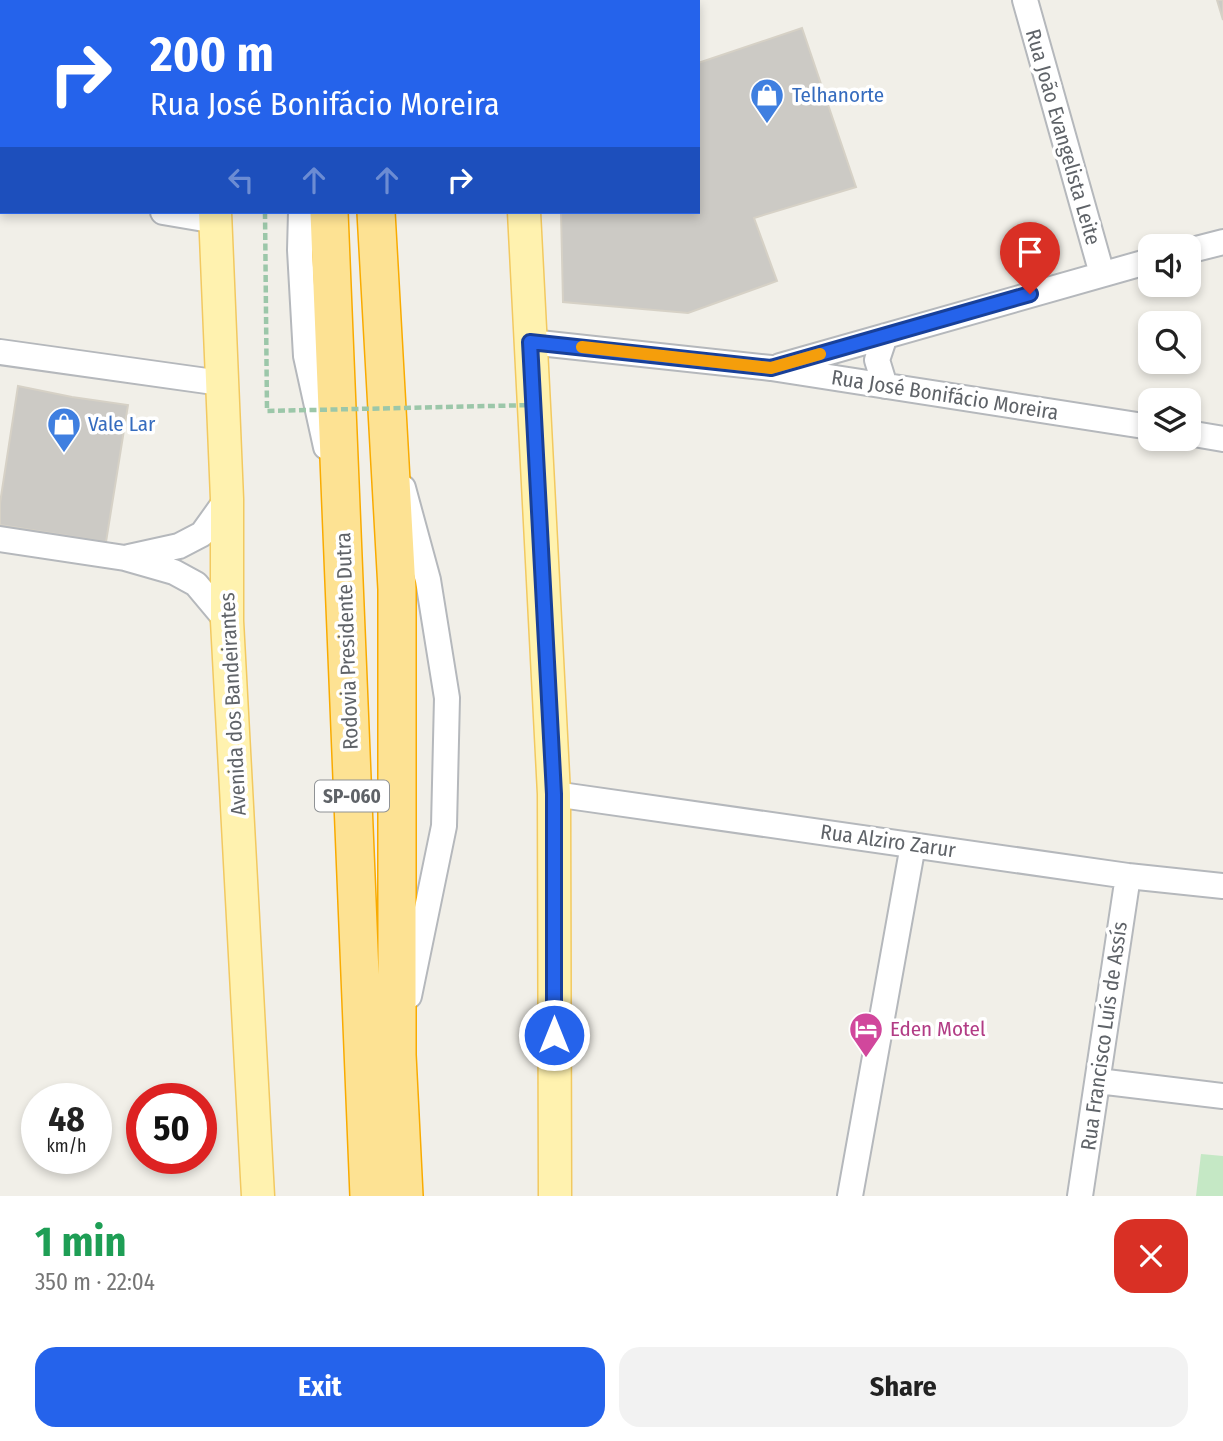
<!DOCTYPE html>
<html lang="en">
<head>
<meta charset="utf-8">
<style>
  :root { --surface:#fff; --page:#f2f2f2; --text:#222; --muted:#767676; --accent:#2563eb }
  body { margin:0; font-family:"Fira Sans Condensed",sans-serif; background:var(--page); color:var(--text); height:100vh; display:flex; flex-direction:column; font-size:26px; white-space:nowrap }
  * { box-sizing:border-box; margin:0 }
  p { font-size:23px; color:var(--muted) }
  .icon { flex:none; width:38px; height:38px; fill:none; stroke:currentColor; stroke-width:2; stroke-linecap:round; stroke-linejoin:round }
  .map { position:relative; height:1196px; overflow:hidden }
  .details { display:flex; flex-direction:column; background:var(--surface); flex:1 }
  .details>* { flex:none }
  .top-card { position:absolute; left:0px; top:0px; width:700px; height:214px; box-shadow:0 4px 10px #0003; background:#2563eb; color:#fff; overflow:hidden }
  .controls { position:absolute; left:1138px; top:234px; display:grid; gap:14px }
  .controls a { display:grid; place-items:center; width:63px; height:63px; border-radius:14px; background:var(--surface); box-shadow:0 4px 10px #0003; font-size:35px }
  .speed { position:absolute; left:21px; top:1083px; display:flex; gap:14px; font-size:35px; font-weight:700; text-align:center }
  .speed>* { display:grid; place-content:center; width:91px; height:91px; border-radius:50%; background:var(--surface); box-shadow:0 4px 10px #0003; line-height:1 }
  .speed small { font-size:18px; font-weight:400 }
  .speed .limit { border:10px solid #d22; background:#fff; color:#111 }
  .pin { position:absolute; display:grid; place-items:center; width:60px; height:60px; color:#fff; margin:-72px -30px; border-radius:50% 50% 50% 0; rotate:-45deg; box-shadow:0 0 7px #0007 }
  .pin .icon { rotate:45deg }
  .me { position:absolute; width:77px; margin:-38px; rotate:0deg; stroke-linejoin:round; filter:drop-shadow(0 0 5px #0008) }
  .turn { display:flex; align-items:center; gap:24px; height:147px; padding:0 35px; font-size:32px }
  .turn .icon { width:91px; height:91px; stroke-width:2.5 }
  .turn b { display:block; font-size:49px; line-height:60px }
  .lanes { display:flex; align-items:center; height:66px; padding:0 35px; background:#0003; justify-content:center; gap:35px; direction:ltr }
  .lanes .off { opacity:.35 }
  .round { display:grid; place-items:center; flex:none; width:74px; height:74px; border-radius:21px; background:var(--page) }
  .headline { display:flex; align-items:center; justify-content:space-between; height:119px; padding:0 35px }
  h1 { font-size:42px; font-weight:700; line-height:52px; color:#1e9e55 }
  .action { display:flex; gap:14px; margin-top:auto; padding:14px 35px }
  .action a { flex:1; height:80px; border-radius:21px; background:var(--accent); color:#fff; font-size:28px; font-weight:700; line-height:80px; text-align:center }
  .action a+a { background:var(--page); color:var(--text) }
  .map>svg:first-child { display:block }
  .green { fill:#c5e8c5 }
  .building { fill:#cccac5; stroke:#d6d1c6; stroke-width:2 }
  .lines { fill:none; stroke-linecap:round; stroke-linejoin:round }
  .minor-casing { stroke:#b5b8bc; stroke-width:28 }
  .major-casing { stroke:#f2c960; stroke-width:35 }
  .highway-casing { stroke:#f9ab00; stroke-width:40 }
  .minor { stroke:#fff; stroke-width:24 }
  .major { stroke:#fff2af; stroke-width:32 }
  .highway { stroke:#fde293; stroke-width:37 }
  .path-bridge { stroke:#9cc7a9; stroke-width:4.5; stroke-dasharray:7 3.5; stroke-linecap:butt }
  .route-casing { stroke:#184099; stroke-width:18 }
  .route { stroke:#2563eb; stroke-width:12 }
  .slow { stroke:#f59e0b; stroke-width:12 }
  .labels { text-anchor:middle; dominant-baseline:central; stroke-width:7; stroke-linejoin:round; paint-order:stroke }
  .shield { fill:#fff; stroke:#8f9295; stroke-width:2 }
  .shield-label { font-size:19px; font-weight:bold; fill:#5f6368 }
  .shop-label { font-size:21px; fill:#366cbe; stroke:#fff; text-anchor:start }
  .street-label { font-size:21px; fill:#5f6368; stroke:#fff }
  .hotel-label { font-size:21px; fill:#b23c85; stroke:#fff; text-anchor:start }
</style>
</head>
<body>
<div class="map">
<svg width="1223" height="1196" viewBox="0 0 1223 1196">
  <rect width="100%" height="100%" fill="#f1efe8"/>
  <!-- green -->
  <path class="green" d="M1201 1154 1223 1156V1196H1196Z"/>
  <!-- building -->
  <path class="building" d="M1217 0H1223V20Z
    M802 28 856 187 754 218 777 281 688 313 563 302 561 212H698V63Z
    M18 386 72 397 128 405 106 542 0 525V503Z"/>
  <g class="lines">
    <!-- minor casing -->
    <g class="minor-casing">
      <path id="minor" d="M1025 0 1102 274
        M594 2 601 0
        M0 182H2
        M163 212 216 221
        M301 212 300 250 306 356 326 447
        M1188 251 1223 242
        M530 342 771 368 1150 427
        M0 352 221 383
        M780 366 1150 261
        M885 386 877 360 885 336
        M1188 433 1223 439
        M403 488 428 580 447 698 444 826 409 996
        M0 539 125 558 174 572 196 584 227 621
        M129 557 179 546 202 534 227 499
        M554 794 1128 876 1223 886
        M1098 1081 1223 1096
        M850 1196 913 845
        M1080 1196 1128 876"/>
    </g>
    <!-- major casing -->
    <g class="major-casing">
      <path id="major" d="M193 0V2
        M515 0V2
        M215 212 227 499V621L258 1196
        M524 212 554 794 555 1196"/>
    </g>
    <!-- highway casing -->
    <g class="highway-casing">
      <path id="highway" d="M322 0V2
        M362 0 363 2
        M442 2 443 0
        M329 212 369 1196
        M376 212 397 589V1055L404 1196"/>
    </g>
    <!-- minor -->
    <use href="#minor" class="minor"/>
    <!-- major -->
    <use href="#major" class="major"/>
    <!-- highway -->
    <use href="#highway" class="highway"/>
    <!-- path-bridge -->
    <path class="path-bridge" d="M265 212 267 411 534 405"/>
  </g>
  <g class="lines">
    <!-- route casing -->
    <g class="route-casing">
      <path id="route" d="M554 1035V794L530 342 771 368 1030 294"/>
    </g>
    <!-- route -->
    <use href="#route" class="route"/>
    <!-- slow -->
    <path class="slow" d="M582 347 771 368 820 354"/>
  </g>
  <!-- icons -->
  <defs>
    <g id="shop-pin" transform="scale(1.75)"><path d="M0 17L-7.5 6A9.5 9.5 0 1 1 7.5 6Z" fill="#3f7fe0" stroke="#fff"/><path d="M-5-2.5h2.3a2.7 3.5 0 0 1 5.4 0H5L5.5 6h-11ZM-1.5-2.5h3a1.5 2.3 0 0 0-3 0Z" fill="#fff"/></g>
    <g id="hotel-pin" transform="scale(1.75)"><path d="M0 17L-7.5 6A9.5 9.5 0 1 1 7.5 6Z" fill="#d1479c" stroke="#fff"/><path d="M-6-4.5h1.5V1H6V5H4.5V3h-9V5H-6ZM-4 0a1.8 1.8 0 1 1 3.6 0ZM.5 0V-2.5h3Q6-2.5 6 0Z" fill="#fff"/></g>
  </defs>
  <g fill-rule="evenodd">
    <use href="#shop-pin" x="767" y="95"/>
    <use href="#shop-pin" x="64" y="424"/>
    <use href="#hotel-pin" x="866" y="1029"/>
  </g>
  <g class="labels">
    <!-- shield labels -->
    <rect class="shield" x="315" y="780.5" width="74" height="31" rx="5"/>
    <g class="shield-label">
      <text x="352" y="796">SP-060</text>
    </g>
    <!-- shop labels -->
    <g class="shop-label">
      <text x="792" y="95">Telhanorte</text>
      <text x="88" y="424">Vale Lar</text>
    </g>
    <!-- street labels -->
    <g class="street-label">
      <text transform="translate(1063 137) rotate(74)">Rua João Evangelista Leite</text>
      <text transform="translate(945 395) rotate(9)">Rua José Bonifácio Moreira</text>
      <text transform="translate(347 641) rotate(-92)">Rodovia Presidente Dutra</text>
      <text transform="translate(233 704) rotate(-93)">Avenida dos Bandeirantes</text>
      <text transform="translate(888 841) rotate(8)">Rua Alziro Zarur</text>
      <text transform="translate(1104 1036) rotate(-82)">Rua Francisco Luís de Assís</text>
    </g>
    <!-- hotel labels -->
    <g class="hotel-label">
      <text x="890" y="1029">Eden Motel</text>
    </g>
  </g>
</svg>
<div class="controls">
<a><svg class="icon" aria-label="sound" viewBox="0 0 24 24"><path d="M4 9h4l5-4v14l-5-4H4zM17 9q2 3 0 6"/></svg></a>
<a><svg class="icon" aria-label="search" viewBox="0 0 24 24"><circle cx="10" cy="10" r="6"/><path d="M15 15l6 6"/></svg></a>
<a><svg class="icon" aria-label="layers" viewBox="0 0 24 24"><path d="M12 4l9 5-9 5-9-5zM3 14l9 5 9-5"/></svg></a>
</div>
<div class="speed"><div>48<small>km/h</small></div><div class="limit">50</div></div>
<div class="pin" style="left:1030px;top:294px;background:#d93025"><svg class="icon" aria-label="arrive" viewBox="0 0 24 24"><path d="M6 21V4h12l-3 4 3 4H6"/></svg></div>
<svg class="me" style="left:554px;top:1035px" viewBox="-20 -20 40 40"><circle r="17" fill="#2563eb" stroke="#fff" stroke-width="3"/><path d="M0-11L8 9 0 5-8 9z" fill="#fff"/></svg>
<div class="top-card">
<div class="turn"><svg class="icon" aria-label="right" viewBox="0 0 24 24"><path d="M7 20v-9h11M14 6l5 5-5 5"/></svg><div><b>200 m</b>Rua José Bonifácio Moreira</div></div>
<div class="lanes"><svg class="icon off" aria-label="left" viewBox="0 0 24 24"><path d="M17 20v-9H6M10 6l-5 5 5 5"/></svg><svg class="icon off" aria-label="ahead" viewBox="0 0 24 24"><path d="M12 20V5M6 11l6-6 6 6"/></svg><svg class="icon off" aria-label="ahead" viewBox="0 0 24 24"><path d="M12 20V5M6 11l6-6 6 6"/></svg><svg class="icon" aria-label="right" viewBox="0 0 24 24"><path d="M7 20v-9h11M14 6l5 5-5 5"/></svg></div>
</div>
</div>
<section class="details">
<div class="headline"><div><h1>1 min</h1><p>350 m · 22:04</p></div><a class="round" style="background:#d93025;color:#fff"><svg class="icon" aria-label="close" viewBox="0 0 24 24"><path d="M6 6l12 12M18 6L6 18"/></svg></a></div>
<div class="action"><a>Exit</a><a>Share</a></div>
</section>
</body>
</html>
